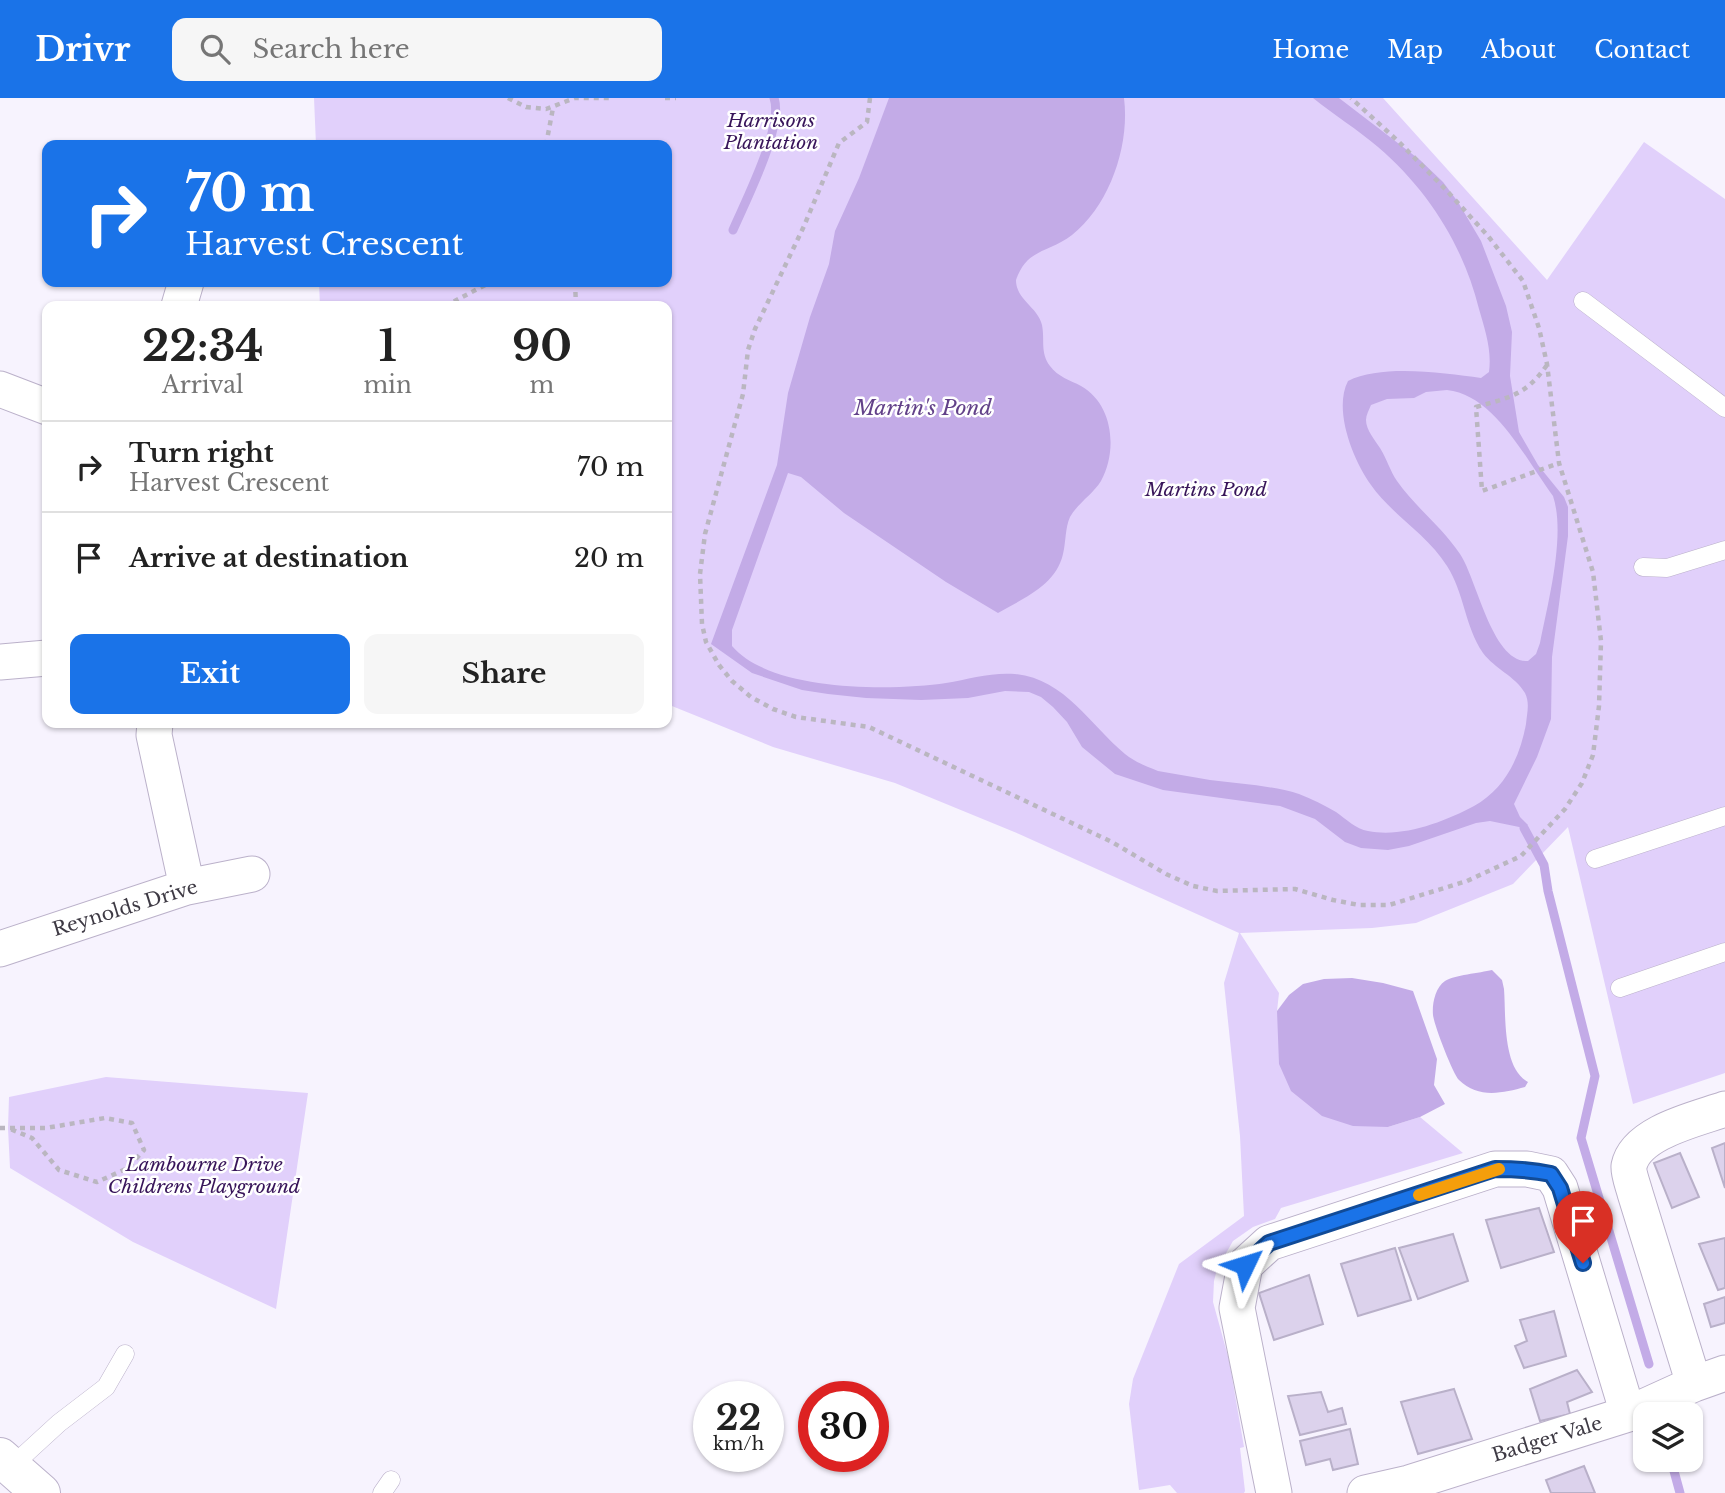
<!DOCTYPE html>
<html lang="en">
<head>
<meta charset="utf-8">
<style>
  :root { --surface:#fff; --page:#f6f6f6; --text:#222; --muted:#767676; --line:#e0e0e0; --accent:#1a73e8 }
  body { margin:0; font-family:"Libre Baskerville",serif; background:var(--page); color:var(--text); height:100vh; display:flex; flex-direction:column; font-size:26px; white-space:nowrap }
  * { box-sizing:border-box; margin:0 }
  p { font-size:23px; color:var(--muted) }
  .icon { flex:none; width:38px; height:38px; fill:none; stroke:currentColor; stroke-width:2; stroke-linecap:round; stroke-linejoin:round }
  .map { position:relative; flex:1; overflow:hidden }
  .side { position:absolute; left:42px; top:203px; width:630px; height:427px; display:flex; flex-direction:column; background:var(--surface); border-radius:14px; box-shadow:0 2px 5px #0004 }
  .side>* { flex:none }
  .top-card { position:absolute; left:42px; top:42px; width:630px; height:147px; border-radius:14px; box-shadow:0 2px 5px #0004; background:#1a73e8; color:#fff; overflow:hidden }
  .fabs { position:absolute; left:1633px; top:1304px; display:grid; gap:14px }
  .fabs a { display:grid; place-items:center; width:70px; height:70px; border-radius:14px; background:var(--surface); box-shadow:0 2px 5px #0004; font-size:35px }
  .speed { position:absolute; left:693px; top:1283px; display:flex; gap:14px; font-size:35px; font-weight:700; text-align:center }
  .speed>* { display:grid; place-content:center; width:91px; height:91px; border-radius:50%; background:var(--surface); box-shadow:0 2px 5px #0004; line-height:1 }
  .speed small { font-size:18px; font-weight:400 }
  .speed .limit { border:10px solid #d22; background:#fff; color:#111 }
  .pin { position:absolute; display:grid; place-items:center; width:60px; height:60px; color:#fff; margin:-72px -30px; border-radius:50% 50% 50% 0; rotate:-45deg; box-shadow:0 0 7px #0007 }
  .pin .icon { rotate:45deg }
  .me { position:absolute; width:77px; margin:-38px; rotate:49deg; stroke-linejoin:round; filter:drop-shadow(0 0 5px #0008) }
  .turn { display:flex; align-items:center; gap:24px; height:147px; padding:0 28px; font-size:32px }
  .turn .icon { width:91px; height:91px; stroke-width:2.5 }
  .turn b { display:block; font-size:49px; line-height:60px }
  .eta { display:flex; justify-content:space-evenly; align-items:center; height:119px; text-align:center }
  .eta b { font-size:42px; font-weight:700; line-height:49px }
  .primary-button { display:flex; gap:14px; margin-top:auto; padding:14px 28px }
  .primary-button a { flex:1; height:80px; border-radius:14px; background:var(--accent); color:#fff; font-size:28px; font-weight:700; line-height:80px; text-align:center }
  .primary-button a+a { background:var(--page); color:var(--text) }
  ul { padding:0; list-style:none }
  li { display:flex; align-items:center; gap:21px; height:91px; padding:0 28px; border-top:2px solid var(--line) }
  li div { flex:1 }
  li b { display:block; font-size:26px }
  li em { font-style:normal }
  header { display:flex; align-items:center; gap:42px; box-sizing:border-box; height:98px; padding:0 35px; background:var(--accent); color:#fff }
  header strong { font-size:33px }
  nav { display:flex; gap:38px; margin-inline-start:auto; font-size:24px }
  .search { width:490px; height:63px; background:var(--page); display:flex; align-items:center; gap:18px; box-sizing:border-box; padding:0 24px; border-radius:14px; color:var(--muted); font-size:26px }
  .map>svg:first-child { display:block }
  .green { fill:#e1d0fb }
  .water { fill:#c3abe7; fill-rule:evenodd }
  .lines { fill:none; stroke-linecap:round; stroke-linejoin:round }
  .stream { stroke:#c3abe7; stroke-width:9 }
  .building { fill:#dcd2ec; stroke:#b9b0c9; stroke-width:2 }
  .lane-casing { stroke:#bbb1ca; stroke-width:19 }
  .street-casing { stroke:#bbb1ca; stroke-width:37 }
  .secondary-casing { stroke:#bbb1ca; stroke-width:40 }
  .path { stroke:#bab6c0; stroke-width:4.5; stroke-dasharray:5 5; stroke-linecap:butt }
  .lane { stroke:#fff; stroke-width:18 }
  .street { stroke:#fff; stroke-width:35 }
  .secondary { stroke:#fff; stroke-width:38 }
  .route-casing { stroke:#114b97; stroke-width:18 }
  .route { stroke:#1a73e8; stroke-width:12 }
  .slow { stroke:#f59e0b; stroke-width:12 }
  .labels { text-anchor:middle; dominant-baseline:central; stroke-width:5; stroke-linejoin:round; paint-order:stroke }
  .park-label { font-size:19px; font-style:italic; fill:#38155a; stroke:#fff }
  .street-label { font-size:19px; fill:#3e3a44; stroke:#fff }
  .water-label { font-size:21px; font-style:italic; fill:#624189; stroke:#fff }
</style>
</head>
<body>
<header>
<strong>Drivr</strong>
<div class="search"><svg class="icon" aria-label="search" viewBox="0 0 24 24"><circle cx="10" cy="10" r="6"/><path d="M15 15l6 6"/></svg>Search here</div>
<nav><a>Home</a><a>Map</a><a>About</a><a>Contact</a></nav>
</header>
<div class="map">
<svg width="1725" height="1395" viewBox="0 0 1725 1395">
  <rect width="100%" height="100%" fill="#f7f3fe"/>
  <!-- green -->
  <path class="green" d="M314 0H1383L1547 182 1644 44 1725 101V975L1633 1006 1568 729 1513 786 1416 825 1372 830 1240 835 1279 895 1277 913 1388 1029 1420 1019 1463 1055 1281 1110 1275 1121 1253 1129 1233 1143 1217 1171 1214 1183 1213 1204 1229 1262 1244 1349 1240 1350 1245 1393 1244 1395H1177L1170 1387 1139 1392 1129 1306 1133 1281 1179 1166 1244 1118 1240 1038 1224 885 1239 835 1019 736 895 685 773 649 667 606V208H320L319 184H667V47H316Z
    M106 979 308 995 276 1211 133 1144 10 1070 8 1030 9 999Z"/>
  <!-- water -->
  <path class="water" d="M889 0H1124C1130 47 1110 107 1072 137 1049 155 1027 150 1016 182 1016 202 1038 209 1042 227 1045 243 1040 254 1050 268 1058 279 1070 282 1081 288 1113 306 1118 352 1101 383 1093 396 1078 405 1070 419 1065 430 1066 444 1063 456 1056 487 1024 500 998 515L946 484 844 415 801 379 788 375 732 532V548C771 594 891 593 946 585 969 581 992 574 1015 576 1065 581 1090 627 1125 656 1135 664 1146 668 1158 673 1175 676 1193 679 1210 682 1239 686 1270 687 1299 696 1312 701 1324 707 1336 714 1346 721 1356 731 1368 733 1402 740 1444 724 1474 708 1505 691 1520 659 1526 626 1527 615 1530 605 1525 595 1515 578 1495 571 1483 555 1465 529 1464 494 1447 468 1427 436 1392 417 1371 387 1353 362 1333 312 1348 283 1382 266 1444 275 1481 280L1489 274C1492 252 1485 232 1479 211 1463 147 1428 92 1378 49 1357 31 1334 17 1313 0H1339L1420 62 1443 84 1458 104 1481 143 1506 208 1512 234 1510 278 1519 334 1538 367 1564 399 1568 409V438L1552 559 1551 621 1537 659 1514 706 1520 719 1528 727 1524 730 1490 723 1476 725 1409 748 1388 752 1361 750 1345 744 1315 721 1280 708 1163 692 1115 676 1082 649 1067 624 1053 609 1041 599 1029 594 1005 593 968 600 921 602 866 600 828 596 802 592 752 575 711 546 777 367 788 295 810 219 829 166 835 133 859 80ZM1447 292C1495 297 1526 362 1553 398 1566 437 1548 504 1540 545L1536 556 1528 563C1492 565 1477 481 1460 456 1442 429 1416 410 1397 383 1390 373 1387 361 1380 350 1375 342 1366 332 1366 322 1366 317 1369 312 1371 307L1387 301 1414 300 1426 294Z
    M1492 872 1502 882 1504 891C1506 917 1502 970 1528 984L1525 989C1503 995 1478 1001 1459 982 1453 976 1434 927 1433 917 1432 906 1435 890 1445 883 1454 877 1480 875 1492 872Z
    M1352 880 1383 885 1413 893 1437 961 1434 987 1445 1006 1420 1019 1388 1029 1353 1028 1322 1018 1291 993 1279 966 1277 913 1289 897 1303 886 1324 881Z"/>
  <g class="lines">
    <!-- stream -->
    <path class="stream" d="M733 132C745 104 784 28 774 0
      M1524 730 1544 767 1548 793 1595 978 1581 1040 1649 1266
      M1671 1362 1680 1395"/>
  </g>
  <!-- building -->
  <path class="building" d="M1725 1045V1090L1712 1050Z
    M1680 1055 1699 1099 1672 1110 1654 1065Z
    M1539 1110 1554 1154 1501 1170 1486 1122Z
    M1453 1136 1468 1183 1418 1201 1399 1150Z
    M1725 1140V1190L1718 1192 1699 1146Z
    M1395 1150 1411 1202 1358 1218 1341 1166Z
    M1309 1177 1323 1226 1274 1242 1259 1195Z
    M1725 1199V1225L1711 1229 1704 1206Z
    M1554 1213 1566 1258 1524 1270 1515 1248 1527 1243 1520 1222Z
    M1577 1272 1592 1294 1567 1304 1570 1316 1540 1323 1530 1291Z
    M1454 1291 1472 1341 1418 1356 1401 1304Z
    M1321 1294 1328 1314 1342 1310 1346 1326 1300 1337 1288 1298Z
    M1350 1331 1358 1366 1333 1372 1330 1361 1306 1367 1300 1343Z
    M1584 1368 1595 1395H1551L1546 1382Z"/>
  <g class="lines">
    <!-- lane casing -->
    <g class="lane-casing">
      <path id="lane" d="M1583 203 1725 310
        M1643 469 1667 470 1725 452
        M1595 761 1725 718
        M1620 890 1725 854
        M11 1369 59 1325 106 1289 125 1256
        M382 1395 391 1382"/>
    </g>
    <!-- street casing -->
    <g class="street-casing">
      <path id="street" d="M179 208 186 184
        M0 291 47 309
        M0 564 47 560
        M155 625 154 637 187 789
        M0 851 187 789 252 776
        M1694 1286 1635 1095C1633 1087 1628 1075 1629 1068 1636 1034 1697 1021 1725 1011
        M1274 1395 1237 1210 1245 1167 1269 1145 1495 1071H1527L1551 1076 1560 1090 1628 1316
        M1365 1395 1409 1385 1628 1316 1694 1286 1725 1275"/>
    </g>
    <!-- secondary casing -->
    <g class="secondary-casing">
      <path id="secondary" d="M0 1359 41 1395"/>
    </g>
    <!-- path -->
    <path class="path" d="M508 0 526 9 546 11 575 0H613
      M665 0H676
      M870 0 867 24 839 45 804 128 755 231 748 252 743 296 705 436 700 476 702 526 706 544 719 567 732 583 751 599 773 611 796 619 869 629 1112 744 1166 776 1193 788 1217 793 1295 791 1333 802 1359 807H1389L1467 783 1521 758 1565 711 1582 685 1593 657 1599 608 1601 543 1593 474 1559 365 1547 266 1539 230 1523 183 1488 138 1447 93 1399 44 1351 0
      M546 47 553 10
      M575 184 576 208
      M445 208 491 184
      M1547 267C1525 298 1510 299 1476 309L1482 393 1559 365
      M0 1030H46L105 1020 132 1025 144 1052 128 1070 97 1084 59 1072 32 1040 8 1030"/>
    <!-- lane -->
    <use href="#lane" class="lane"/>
    <!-- street -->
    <use href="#street" class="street"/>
    <!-- secondary -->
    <use href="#secondary" class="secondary"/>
  </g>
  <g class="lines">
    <!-- route casing -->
    <g class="route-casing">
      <path id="route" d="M1245 1167 1269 1145 1495 1071C1515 1071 1532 1072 1551 1076L1560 1090 1583 1165"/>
    </g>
    <!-- route -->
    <use href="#route" class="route"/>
    <!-- slow -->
    <path class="slow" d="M1419 1097 1499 1071"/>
  </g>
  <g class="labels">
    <!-- park labels -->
    <g class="park-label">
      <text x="771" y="22">Harrisons<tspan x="771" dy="22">Plantation</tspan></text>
      <text x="1206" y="391">Martins Pond</text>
      <text x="204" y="1066">Lambourne Drive<tspan x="204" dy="22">Childrens Playground</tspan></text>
    </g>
    <!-- street labels -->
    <g class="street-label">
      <text transform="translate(125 810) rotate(-17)">Reynolds Drive</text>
      <text transform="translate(1547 1341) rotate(-17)">Badger Vale</text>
    </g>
    <!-- water labels -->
    <g class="water-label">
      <text x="923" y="310">Martin's Pond</text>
    </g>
  </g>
</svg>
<div class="fabs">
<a><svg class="icon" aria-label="layers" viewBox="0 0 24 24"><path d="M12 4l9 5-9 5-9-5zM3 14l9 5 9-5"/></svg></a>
</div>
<div class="speed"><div>22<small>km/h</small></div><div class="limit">30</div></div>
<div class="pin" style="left:1583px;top:1165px;background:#d93025"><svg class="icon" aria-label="arrive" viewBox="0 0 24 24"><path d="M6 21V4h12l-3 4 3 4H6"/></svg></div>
<svg class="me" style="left:1245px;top:1167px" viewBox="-20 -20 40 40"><path d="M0-17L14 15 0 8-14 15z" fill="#1a73e8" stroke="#fff" stroke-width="4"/></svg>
<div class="top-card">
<div class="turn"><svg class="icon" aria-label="right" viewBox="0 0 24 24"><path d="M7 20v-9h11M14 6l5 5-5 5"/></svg><div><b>70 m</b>Harvest Crescent</div></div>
</div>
<section class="side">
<div class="eta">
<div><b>22:34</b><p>Arrival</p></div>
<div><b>1</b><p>min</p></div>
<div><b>90</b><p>m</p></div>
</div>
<ul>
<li><svg class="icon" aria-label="right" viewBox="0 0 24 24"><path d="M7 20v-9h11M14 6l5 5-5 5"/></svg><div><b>Turn right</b><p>Harvest Crescent</p></div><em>70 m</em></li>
<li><svg class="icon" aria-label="arrive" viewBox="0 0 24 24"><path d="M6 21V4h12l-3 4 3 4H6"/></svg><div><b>Arrive at destination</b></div><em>20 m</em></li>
</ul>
<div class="primary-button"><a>Exit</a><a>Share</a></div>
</section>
</div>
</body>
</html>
